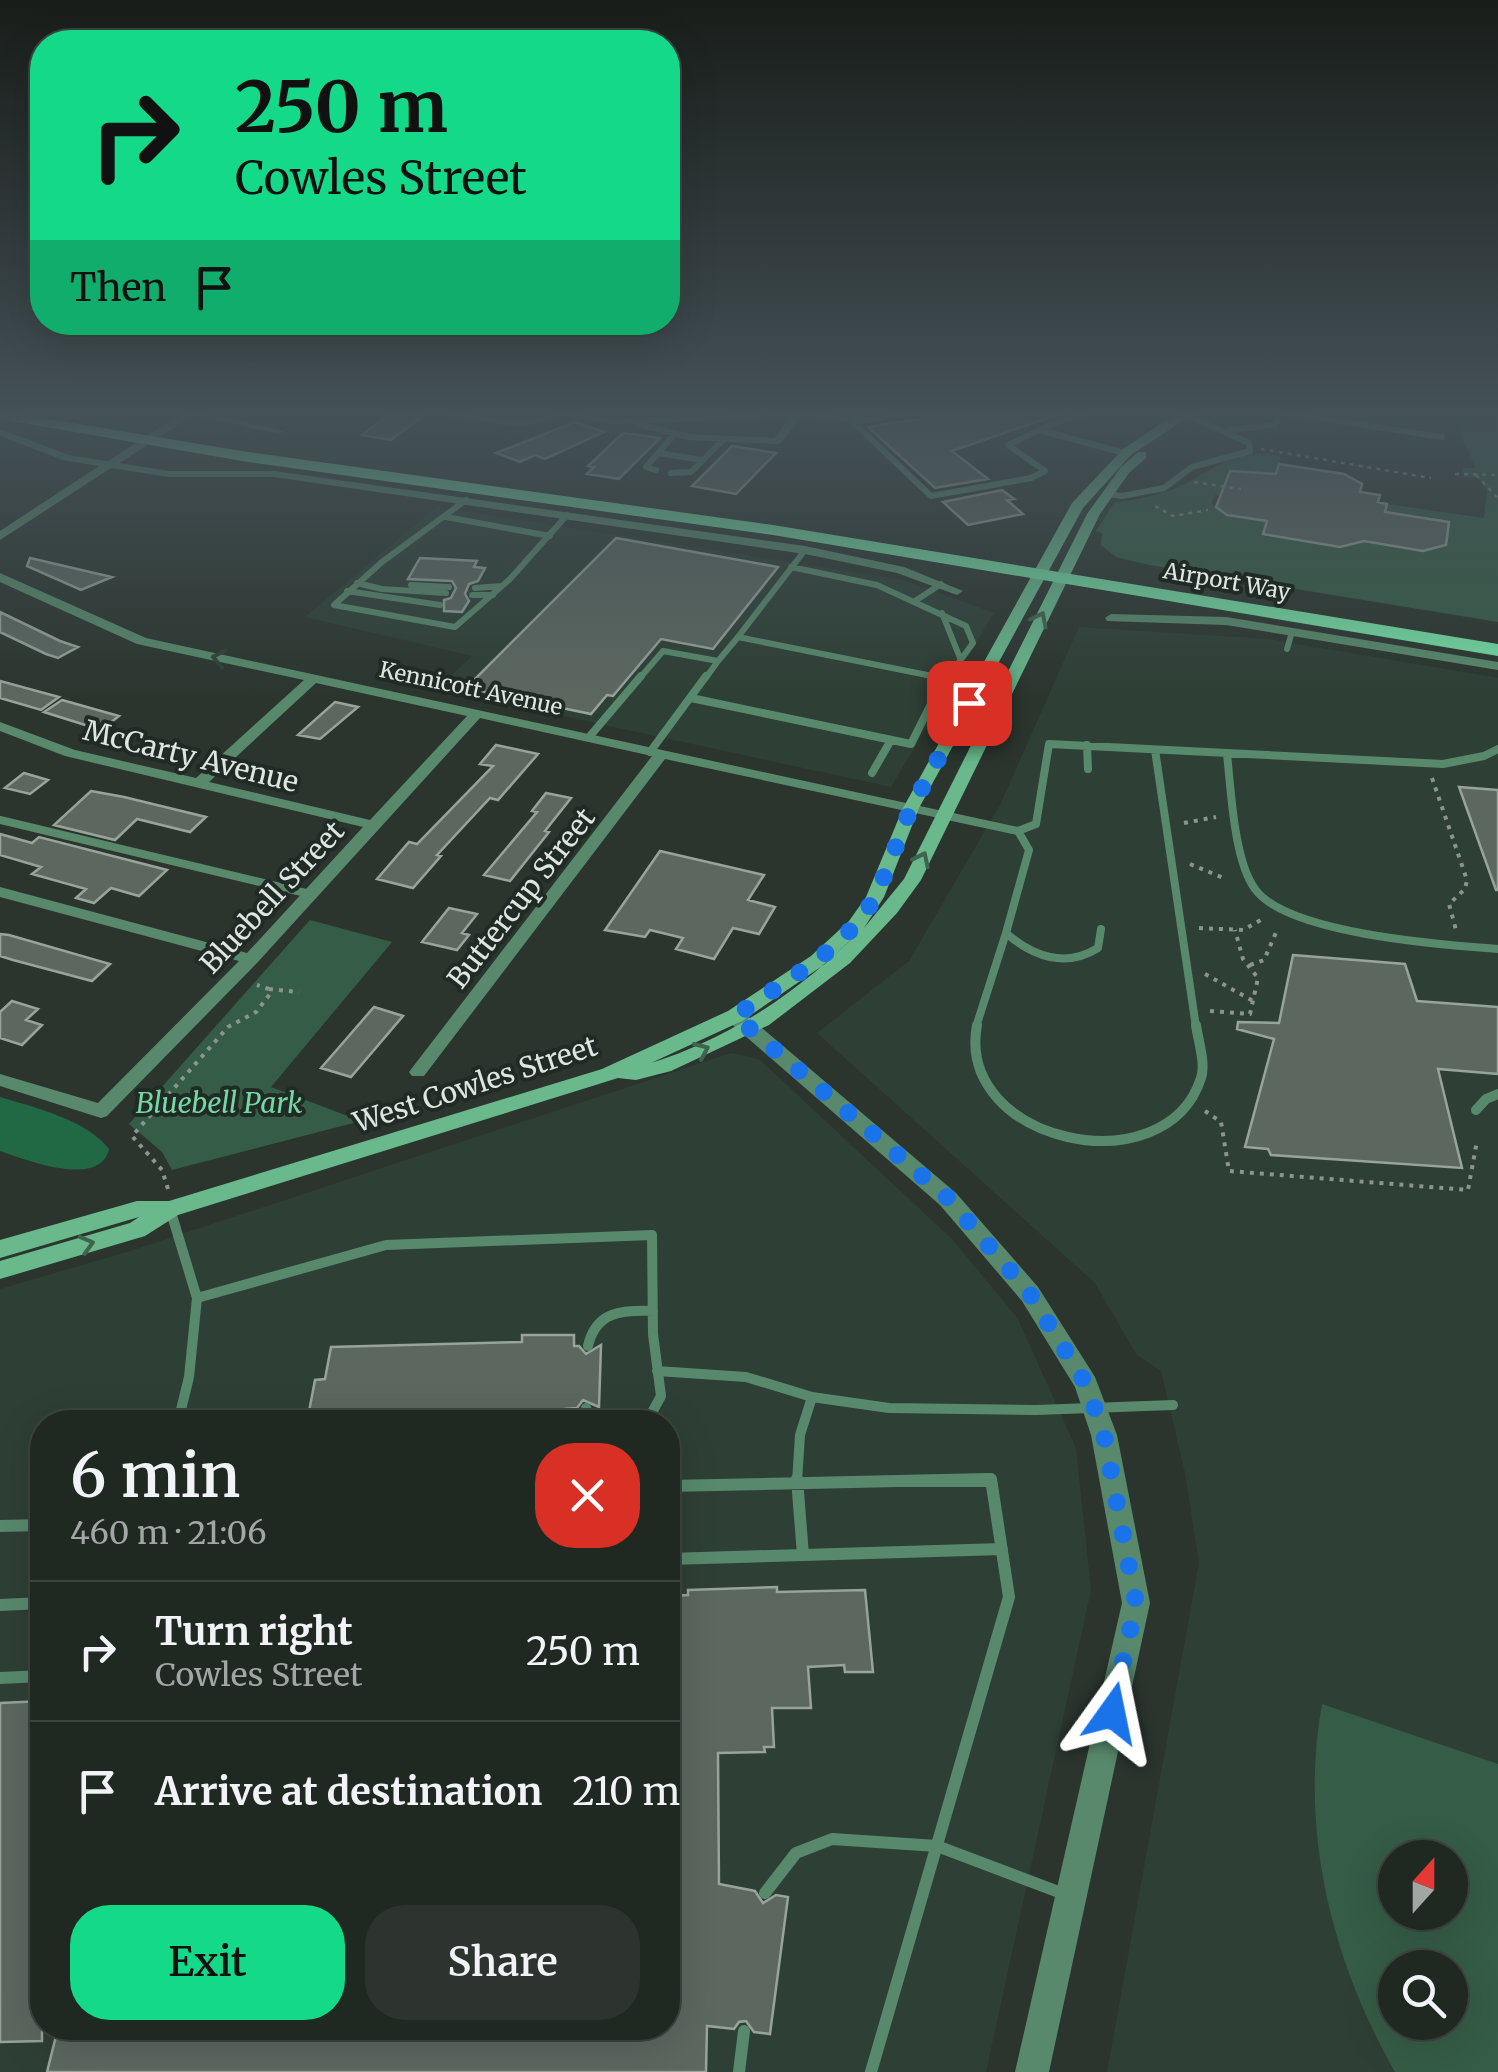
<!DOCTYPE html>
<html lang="en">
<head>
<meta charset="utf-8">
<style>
  :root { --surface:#202822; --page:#2d342f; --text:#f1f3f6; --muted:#a2a6a5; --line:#3d4440; --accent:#14d989 }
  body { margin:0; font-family:Merriweather,serif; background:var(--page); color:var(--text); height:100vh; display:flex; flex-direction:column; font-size:38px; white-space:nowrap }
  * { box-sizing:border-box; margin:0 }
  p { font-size:32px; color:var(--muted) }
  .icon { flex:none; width:55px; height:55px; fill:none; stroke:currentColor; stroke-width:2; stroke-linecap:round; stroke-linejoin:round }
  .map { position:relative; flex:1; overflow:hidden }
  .panel { position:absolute; left:30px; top:1410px; width:650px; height:630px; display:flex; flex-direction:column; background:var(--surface); border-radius:40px; box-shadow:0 10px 40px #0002,0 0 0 2px var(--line) }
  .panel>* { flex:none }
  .banner { position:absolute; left:30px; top:30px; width:650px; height:305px; border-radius:40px; box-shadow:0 10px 40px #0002,0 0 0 2px var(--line); background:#14d989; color:#111; overflow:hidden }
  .needle { width:65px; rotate:21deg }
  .controls { position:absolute; left:1378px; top:1840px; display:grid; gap:20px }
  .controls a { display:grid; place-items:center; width:90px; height:90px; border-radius:50%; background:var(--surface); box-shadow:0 10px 40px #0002,0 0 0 2px var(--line); font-size:50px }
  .pin { position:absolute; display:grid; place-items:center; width:85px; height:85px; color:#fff; margin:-42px; border-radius:20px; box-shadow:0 5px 15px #0006 }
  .me { position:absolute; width:110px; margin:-55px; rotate:12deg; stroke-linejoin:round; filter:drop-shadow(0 0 8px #0008) }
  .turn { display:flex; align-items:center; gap:35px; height:210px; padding:0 40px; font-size:45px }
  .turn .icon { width:130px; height:130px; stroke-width:2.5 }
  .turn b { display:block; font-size:70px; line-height:85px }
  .then { display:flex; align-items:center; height:95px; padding:0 40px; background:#0003; gap:20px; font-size:38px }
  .round { display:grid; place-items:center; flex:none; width:105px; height:105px; border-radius:40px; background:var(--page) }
  .headline { display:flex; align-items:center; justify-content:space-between; height:170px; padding:0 40px }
  h1 { font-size:60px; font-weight:600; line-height:75px }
  .action { display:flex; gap:20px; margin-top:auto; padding:20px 40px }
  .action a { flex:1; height:115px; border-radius:40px; background:var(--accent); color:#111; font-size:40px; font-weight:600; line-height:115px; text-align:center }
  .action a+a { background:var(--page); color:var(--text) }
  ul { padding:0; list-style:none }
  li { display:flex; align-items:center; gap:30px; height:140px; padding:0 40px; border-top:2px solid var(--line) }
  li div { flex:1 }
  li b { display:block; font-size:38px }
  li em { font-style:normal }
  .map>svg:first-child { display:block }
  .built { fill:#2e3f35; fill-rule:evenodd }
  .green { fill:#355c46; fill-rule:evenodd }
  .forest { fill:#216945 }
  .building { fill:#5c6760; stroke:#97a39b; stroke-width:2.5 }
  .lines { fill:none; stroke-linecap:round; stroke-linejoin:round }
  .path-far1 { stroke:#8c948f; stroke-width:2.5; stroke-dasharray:4 5; stroke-linecap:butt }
  .path { stroke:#8c948f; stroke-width:4; stroke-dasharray:4 6; stroke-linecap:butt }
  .service-far3 { stroke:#58896c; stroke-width:6 }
  .service-far2 { stroke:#58896c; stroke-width:8 }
  .service-far1 { stroke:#58896c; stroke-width:10 }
  .service { stroke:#58896c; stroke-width:12 }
  .minor { fill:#58896c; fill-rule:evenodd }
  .tertiary { fill:#58896c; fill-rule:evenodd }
  .secondary { fill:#69b98d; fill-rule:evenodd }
  .primary { fill:#75dfa5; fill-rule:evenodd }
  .oneway { stroke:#3e644f }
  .oneway2 { stroke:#2f4237 }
  .route { stroke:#1a73e8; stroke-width:18; stroke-dasharray:0 32.4 }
  .labels { text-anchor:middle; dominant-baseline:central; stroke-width:8; stroke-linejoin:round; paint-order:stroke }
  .far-street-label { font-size:22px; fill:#dfe6e2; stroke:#212b25 }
  .street-label { font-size:28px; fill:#dfe6e2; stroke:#212b25 }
  .park-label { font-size:28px; font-style:italic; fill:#76d8a2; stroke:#212b25 }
</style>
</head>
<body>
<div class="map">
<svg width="1498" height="2072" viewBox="0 0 1498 2072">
  <rect width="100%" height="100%" fill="#2b352e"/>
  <!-- built -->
  <path class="built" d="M437 507 904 580 994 613 891 787 437 689 472 656 305 617Z
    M1079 627 1268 639 1498 678V2072H1107L1199 1563 1185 1473 1161 1371 1136 1354 1095 1283 817 1033 909 961 1000 805ZM1395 1858H1450V1912H1395ZM1395 1968H1450V2022H1395Z
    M731 1053 759 1059 953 1240 1018 1319 1076 1448 1091 1590 986 2072H0V1289L130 1251ZM42 1422H668V2028H42Z"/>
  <!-- green -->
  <path class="green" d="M1394 410H1498V622L1149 565 1116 557 1101 545 1102 533 1096 531 1114 503C1138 499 1163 495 1185 484 1211 470 1252 441 1281 458L1276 474 1231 471 1234 498 1215 495 1211 504 1227 515 1267 521 1264 534 1340 547 1364 541 1423 551 1445 546 1449 522 1385 512 1387 504 1484 518 1487 490 1478 478 1464 477 1463 468H1476L1460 434 1462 420Z
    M310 920 392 942 271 1087 361 1121 172 1170 162 1152 129 1124Z
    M1322 1704 1498 1764V2072H1395C1332 1961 1299 1831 1322 1704ZM1395 1858H1450V1912H1395ZM1395 1968H1450V2022H1395Z"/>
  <!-- forest -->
  <path class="forest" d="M0 1097C36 1108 85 1119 109 1149 100 1189 26 1160 0 1151Z"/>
  <!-- building -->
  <path class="building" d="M395 410H431L391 440 362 435Z
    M927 410H1071L952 451 988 479 935 488 868 427 921 419Z
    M575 422 604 432 545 459 535 455 520 462 496 453Z
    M623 433 660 438 619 479 587 474 594 467 588 466Z
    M732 446 776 453 736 494 692 486Z
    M1279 464 1344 474 1362 484 1360 492 1380 495 1378 502 1387 504 1385 512 1449 522 1446 545 1423 551 1364 541 1340 547 1263 534 1267 521 1227 515 1216 507 1230 471 1276 474Z
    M1002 490 1014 499 1007 500 1023 514 968 525 943 502Z
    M616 538 778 567 713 649 661 639 613 696 607 695 591 714 466 688Z
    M30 558 112 577 81 590 27 566Z
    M420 558 477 561 474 567 485 568 478 581 469 584 465 594 469 601 462 612 444 611V600L451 598 456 588 452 581 408 579Z
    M0 612 60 641 78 647 58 658 46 654 0 632Z
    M0 681 59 697 41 710 0 698Z
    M62 700 119 716 101 730 44 712Z
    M335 702 358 707 320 739 298 735Z
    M496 745 538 754 498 800 490 798 437 855 441 856 413 888 377 879 409 842 417 844 493 766 480 764Z
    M24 773 48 780 30 794 5 788Z
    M1459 787 1498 790V890H1496Z
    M91 791 124 797 206 817 190 832 137 819 115 840 54 825Z
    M546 793 571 798 545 831 549 832 510 881 484 875 537 812 532 811Z
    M0 834 32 843 39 837 167 870 139 896 111 888 94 903 76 898 86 889 32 874 41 867 0 855Z
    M660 851 764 875 748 900 775 907 759 934 733 928 714 959 676 949 683 938 650 930 645 937 605 930Z
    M449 908 477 914 462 933 469 935 457 950 422 942Z
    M0 934 9 935 110 964 92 981 13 960 0 956Z
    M1293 955 1405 964 1417 1001 1498 1007V1074L1438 1069 1462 1168 1271 1155 1268 1149 1245 1147 1274 1039 1237 1029 1238 1022 1279 1023Z
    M12 1001 38 1009 26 1020 42 1025 22 1045 0 1038V1012Z
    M374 1007 403 1016 351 1077 321 1068Z
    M522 1335H574V1346H579L586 1354 601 1345 599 1407 583 1400 577 1408 565 1409 564 1422H307L315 1380 325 1379 331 1347 522 1342Z
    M777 1587V1592L865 1590 873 1672H845L844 1665 808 1667 811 1708H772L774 1747H764L765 1752 718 1753 719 1884 755 1891 763 1903 776 1895 788 1897 770 2034 754 2032 746 2021 739 2022 734 2029 707 2026 706 2072H47L58 2028H668V1596L688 1595V1590Z
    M42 1701V2041L0 2042V1703Z"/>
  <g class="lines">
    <!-- path-far1 -->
    <path class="path-far1" d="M1261 449 1431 478
      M1455 474 1498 475
      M1476 475 1498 498
      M1194 482 1241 489
      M1155 506 1173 516 1208 510"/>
    <!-- path -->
    <path class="path" d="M1432 778 1467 880 1465 889 1449 904 1456 930
      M1184 823 1216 817
      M1190 864 1226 879
      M1199 928 1243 930 1261 920
      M1250 965 1264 960 1278 928
      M1205 974 1253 1001
      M269 989 299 992
      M1210 1011 1250 1014 1258 978 1243 959 1235 930
      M1205 1111 1221 1122 1229 1171 1468 1190 1477 1141
      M168 1189 162 1170 132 1136 228 1027 256 1012 270 994 269 989 257 985"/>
    <!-- service-far3 -->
    <path class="service-far3" d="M446 410 450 414 521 424 562 414
      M547 410 614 421 799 415 869 420 920 412
      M1265 410 1442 437
      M852 421 931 496 1031 478 1045 471 1008 445 1059 421 1096 410
      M638 424 689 437 777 441
      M1230 430 1275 425 1280 414
      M1043 431 1128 454
      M658 453 703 460
      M656 470 646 467 673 436
      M671 473 691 472 723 440
      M1108 494 1122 496 1164 488 1192 467 1250 451 1249 443 1191 417
      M466 500 382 562 334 605 455 627 510 579 567 515
      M446 517 550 536
      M791 567 877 585 966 626 973 643 948 677 957 679
      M357 583 382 589 446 593
      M411 585 449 587
      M475 588 502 586
      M347 591 440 605
      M472 595H493
      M915 601 941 584
      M942 613 960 658
      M738 637 805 550
      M1287 649 1292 632
      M718 661 738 637 947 679
      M639 679 663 651 718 661 705 679"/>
    <!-- service-far2 -->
    <path class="service-far2" d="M948 676 1005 689
      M691 698 911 744 945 676
      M590 736 641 676
      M1087 745 1088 769
      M1155 750 1196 1027
      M650 752 706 676
      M1227 754C1231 790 1234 861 1255 889 1287 934 1444 945 1498 949
      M872 773 891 740
      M943 815 1018 831 1036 824 1049 744 1443 764 1484 756 1498 749
      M0 820 310 894
      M1018 831 1029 850 1006 933C1033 957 1066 968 1098 948L1101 929
      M976 1027 1006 933"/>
    <!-- service-far1 -->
    <path class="service-far1" d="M977 1025C955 1143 1166 1188 1201 1078 1206 1064 1198 1040 1196 1025
      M1476 1110 1486 1099 1498 1094
      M170 1209 197 1298 189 1377 178 1422
      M197 1298 386 1245 652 1235 653 1334 661 1396 649 1418 640 1422
      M588 1346C596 1311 622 1310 653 1311
      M657 1371 746 1377 812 1397 889 1408 1036 1410 1173 1405
      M586 1408 592 1420 600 1422
      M797 1482 800 1435 812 1397
      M873 1482H991"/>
    <!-- service -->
    <path class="service" d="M797 1479 803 1555
      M668 1486 988 1479
      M0 1526 42 1525
      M668 1559 1002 1549
      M0 1605 42 1603
      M0 1678 42 1676
      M765 1893 796 1853 832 1839 937 1846 1064 1894
      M739 2072 744 2031
      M871 2072 1009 1597 991 1479"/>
    <!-- minor -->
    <path class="minor" d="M170 410H192L284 431 279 434Z
      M795 410H806L781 443H773L772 441Z
      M0 429 69 455 169 471H274L805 546 904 567 963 591 957 595 897 573 805 554 274 477H169L111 468 0 540V531L99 466 63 460 0 436Z
      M0 573 146 638 943 811 950 815 943 819 665 759 424 1076H412L409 1072 412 1068 652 756 480 718 257 963 107 1116 101 1118 0 1086V1074L98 1103 239 961 0 897V887L247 953 363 827 65 756 0 731V722L75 750 196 778 304 680 137 644 0 582ZM316 683 467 716 370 820 209 782Z
      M1111 614 1226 617 1498 662V670L1226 625 1107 621 1105 618Z"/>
    <!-- tertiary -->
    <path class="tertiary" d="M187 410H201L112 468 102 465Z
      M735 1009 742 1011 956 1193 1038 1287 1095 1377 1117 1435 1150 1603 1049 2072H1015L1122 1603 1091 1435 1075 1387 1022 1301 940 1205 728 1021 725 1016Z"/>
    <!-- secondary -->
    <path class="secondary" d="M1192 410H1212L1184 420 1131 455 1083 508 919 808 884 897 864 928 904 879 1087 514 1121 467 1138 452H1146V458L1129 473 1100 514 921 880 897 913 850 963 769 1025 671 1071 636 1080 618 1078 178 1215 145 1236 0 1279V1261L130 1223 139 1217 0 1258V1240L137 1201H169L602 1069 728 1011 811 956 849 921 866 897 903 808 1072 503 1123 449 1176 414ZM860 931C801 990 731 1038 651 1063L742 1021 825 964Z"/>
    <!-- primary -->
    <path class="primary" d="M0 411 248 452 773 525 1498 644V656L773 535 248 462 0 419Z"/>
  </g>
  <!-- one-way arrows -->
  <defs><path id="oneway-chevron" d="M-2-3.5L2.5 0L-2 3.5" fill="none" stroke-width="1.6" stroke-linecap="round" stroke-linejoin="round" transform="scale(2.5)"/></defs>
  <g class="oneway">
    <use href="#oneway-chevron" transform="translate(1040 619) rotate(-63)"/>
    <use href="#oneway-chevron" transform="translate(922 859) rotate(-64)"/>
    <use href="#oneway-chevron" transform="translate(702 1050) rotate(-24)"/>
    <use href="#oneway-chevron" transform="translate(87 1244) rotate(-16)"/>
  </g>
  <use class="oneway2" href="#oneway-chevron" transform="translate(219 658) rotate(-168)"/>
  <!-- sky -->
  <linearGradient id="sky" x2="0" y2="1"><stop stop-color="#181d19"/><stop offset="0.59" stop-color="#445157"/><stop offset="1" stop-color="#445157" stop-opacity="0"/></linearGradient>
  <rect width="1498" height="700" fill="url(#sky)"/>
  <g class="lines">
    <!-- route -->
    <path class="route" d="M969 703 911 808 876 897 856 925 818 960 735 1016 948 1198 1030 1294 1086 1384 1104 1435 1136 1603 1112 1713"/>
  </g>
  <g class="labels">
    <!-- far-street labels -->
    <g class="far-street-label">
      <text transform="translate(1227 581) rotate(10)">Airport Way</text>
      <text transform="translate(471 688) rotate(12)">Kennicott Avenue</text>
    </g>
    <!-- street labels -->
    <g class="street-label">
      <text transform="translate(191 756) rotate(14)">McCarty Avenue</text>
      <text transform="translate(272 897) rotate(-47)">Bluebell Street</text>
      <text transform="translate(521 898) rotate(-52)">Buttercup Street</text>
      <text transform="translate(475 1084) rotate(-18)">West Cowles Street</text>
    </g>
    <!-- park labels -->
    <g class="park-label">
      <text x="219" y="1103">Bluebell Park</text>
    </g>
  </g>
</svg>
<div class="controls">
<a><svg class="needle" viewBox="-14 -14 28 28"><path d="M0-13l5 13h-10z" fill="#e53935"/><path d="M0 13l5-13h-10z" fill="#a2a6a5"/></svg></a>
<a><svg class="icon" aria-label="search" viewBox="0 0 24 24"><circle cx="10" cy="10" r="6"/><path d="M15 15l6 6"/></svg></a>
</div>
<div class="pin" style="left:969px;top:703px;background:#d93025"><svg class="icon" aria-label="arrive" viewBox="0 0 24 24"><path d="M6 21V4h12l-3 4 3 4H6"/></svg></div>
<svg class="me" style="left:1112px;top:1713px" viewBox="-20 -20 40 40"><path d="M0-17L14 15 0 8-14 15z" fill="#1a73e8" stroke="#fff" stroke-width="4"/></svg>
<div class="banner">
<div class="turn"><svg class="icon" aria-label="right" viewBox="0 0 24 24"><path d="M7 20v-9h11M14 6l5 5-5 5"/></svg><div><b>250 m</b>Cowles Street</div></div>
<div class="then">Then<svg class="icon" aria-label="arrive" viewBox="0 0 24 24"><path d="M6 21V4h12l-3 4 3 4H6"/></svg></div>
</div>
<section class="panel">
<div class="headline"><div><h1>6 min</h1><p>460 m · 21:06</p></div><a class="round" style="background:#d93025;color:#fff"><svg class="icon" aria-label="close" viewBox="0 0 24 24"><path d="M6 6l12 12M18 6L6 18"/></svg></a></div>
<ul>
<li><svg class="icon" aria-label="right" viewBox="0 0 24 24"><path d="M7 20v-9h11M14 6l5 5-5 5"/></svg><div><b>Turn right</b><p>Cowles Street</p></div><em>250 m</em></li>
<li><svg class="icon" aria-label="arrive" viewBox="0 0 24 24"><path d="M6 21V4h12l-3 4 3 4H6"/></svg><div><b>Arrive at destination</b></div><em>210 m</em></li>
</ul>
<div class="action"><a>Exit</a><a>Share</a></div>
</section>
</div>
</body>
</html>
